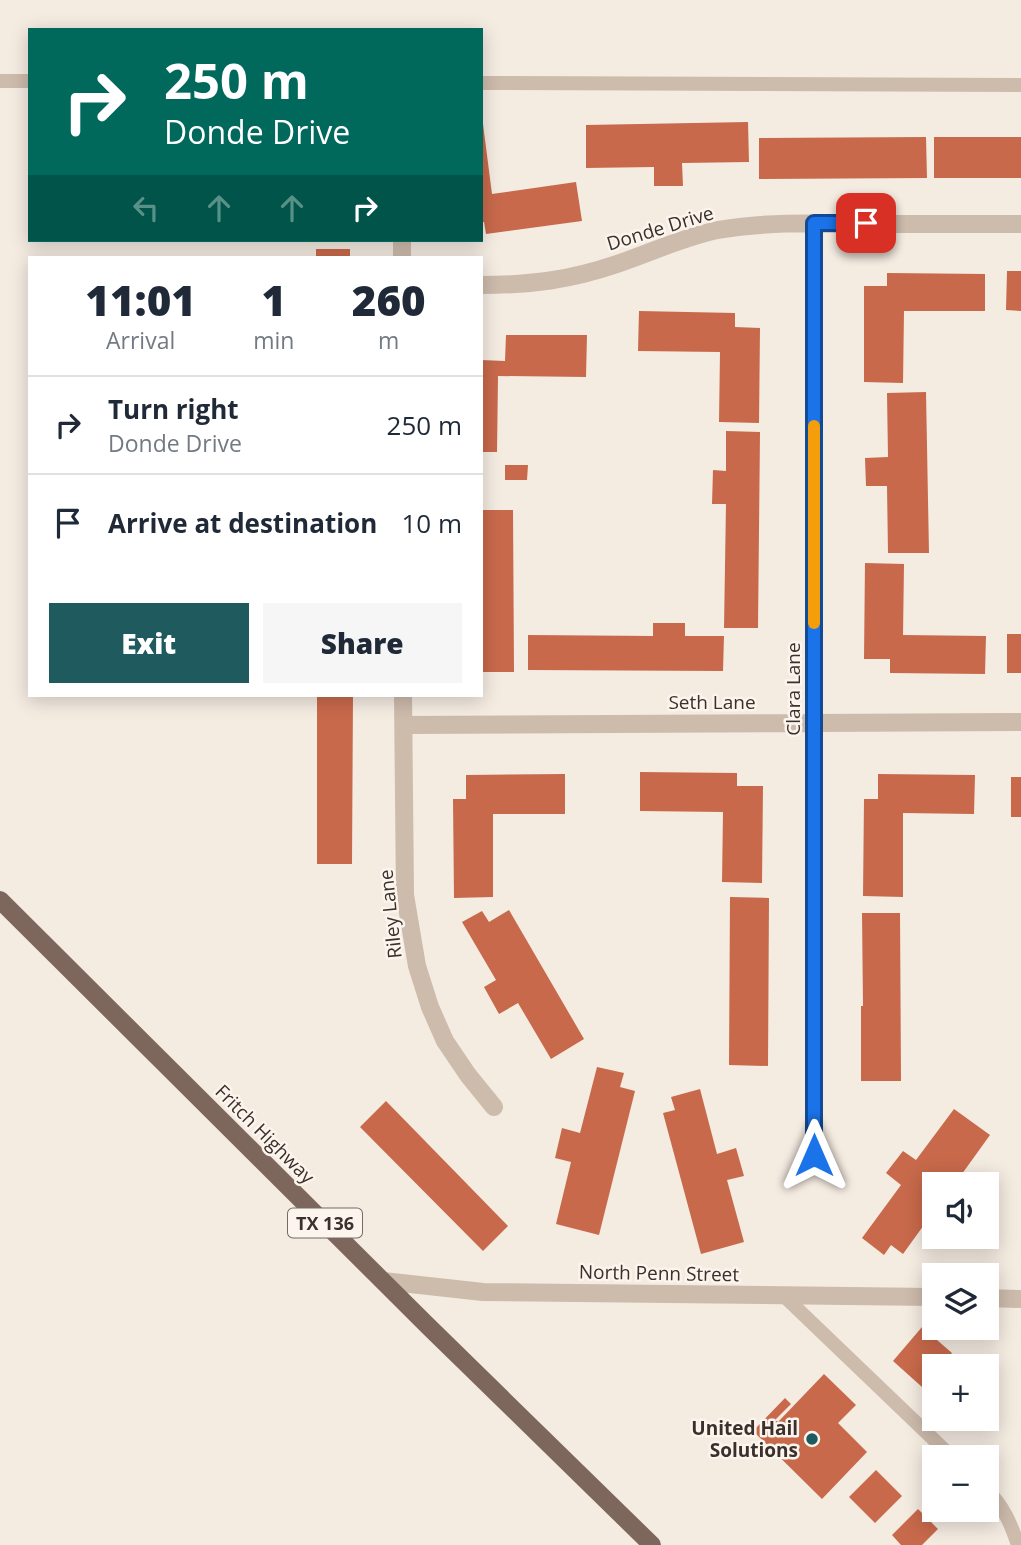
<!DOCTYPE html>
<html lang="en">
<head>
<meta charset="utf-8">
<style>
  :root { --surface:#fff; --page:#f6f6f7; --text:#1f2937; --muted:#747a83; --line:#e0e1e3; --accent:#1f5a5e }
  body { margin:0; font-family:"Open Sans",sans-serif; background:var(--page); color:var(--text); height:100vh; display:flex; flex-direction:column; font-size:26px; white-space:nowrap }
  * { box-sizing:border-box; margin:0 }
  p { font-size:23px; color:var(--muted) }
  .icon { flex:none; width:38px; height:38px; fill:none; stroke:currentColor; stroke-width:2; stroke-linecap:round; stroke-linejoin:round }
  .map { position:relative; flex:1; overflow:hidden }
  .details { position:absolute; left:28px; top:256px; width:455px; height:441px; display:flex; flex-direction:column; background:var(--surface); border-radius:0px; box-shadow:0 4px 18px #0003 }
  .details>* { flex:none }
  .top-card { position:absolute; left:28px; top:28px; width:455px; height:214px; border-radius:0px; box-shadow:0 4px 18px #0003; background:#00695c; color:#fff; overflow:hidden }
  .buttons { position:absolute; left:922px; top:1172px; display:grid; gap:14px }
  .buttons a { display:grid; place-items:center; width:77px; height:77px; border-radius:0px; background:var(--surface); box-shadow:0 4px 18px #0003; font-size:35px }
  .pin { position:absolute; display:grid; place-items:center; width:60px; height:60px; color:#fff; margin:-30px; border-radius:14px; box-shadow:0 4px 10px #0006 }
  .me { position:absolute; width:77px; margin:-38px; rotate:0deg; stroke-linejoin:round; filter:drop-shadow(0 0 5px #0008) }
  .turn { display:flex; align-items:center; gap:24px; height:147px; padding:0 21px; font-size:32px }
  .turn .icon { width:91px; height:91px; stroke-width:2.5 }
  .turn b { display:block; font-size:49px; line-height:60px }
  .lanes { display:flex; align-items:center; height:66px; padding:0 21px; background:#0003; justify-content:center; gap:35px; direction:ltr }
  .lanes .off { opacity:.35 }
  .eta { display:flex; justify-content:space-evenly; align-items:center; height:119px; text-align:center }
  .eta b { font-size:42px; font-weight:800; line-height:49px }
  .primary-button { display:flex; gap:14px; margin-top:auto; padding:14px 21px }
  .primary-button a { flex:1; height:80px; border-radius:0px; background:var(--accent); color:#fff; font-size:28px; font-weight:800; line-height:80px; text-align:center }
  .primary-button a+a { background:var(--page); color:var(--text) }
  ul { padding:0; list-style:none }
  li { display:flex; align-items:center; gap:21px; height:98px; padding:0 21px; border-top:2px solid var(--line) }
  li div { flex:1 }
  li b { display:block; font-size:26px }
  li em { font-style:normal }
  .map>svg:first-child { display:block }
  .building { fill:#c8694b }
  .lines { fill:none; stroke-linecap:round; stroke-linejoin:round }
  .service { stroke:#cdbbac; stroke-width:14 }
  .minor { stroke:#cdbbac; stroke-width:18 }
  .primary { stroke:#7d675c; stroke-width:18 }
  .route-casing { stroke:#114b97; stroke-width:18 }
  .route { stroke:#1a73e8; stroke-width:12 }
  .slow { stroke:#f59e0b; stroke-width:12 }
  .poi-dot { fill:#1f5a5e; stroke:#fbf5ee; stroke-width:2.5 }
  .labels { text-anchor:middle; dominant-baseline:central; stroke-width:5; stroke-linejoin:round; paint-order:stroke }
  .shield { fill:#fbf5ee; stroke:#756b66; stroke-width:2 }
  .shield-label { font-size:18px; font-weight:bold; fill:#3b302b }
  .street-label { font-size:19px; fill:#3b302b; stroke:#fbf5ee }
  .poi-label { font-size:19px; font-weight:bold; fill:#3b302b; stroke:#fbf5ee; text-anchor:end }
</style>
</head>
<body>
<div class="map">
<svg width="1021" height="1545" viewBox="0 0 1021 1545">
  <rect width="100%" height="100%" fill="#f4ebe1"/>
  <!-- building -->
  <path class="building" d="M748 122 749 162 682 163 683 186H654V167L586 168V125Z
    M481 124H483L492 194 576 182 582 221 486 234 484 222H481Z
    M926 137 927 178 759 179V138Z
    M934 137H1021V178H934Z
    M316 249H350V257H316Z
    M1007 271H1021V311L1006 310Z
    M887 273 985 274V311H904L903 383 864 382V286H887Z
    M639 311 735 313V327L760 328 759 423 719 422 720 352 638 351Z
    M506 335H587L586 377 498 376 497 452H481V360L505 361Z
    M926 392 929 553H888L887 486H866L865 458 888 457 887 393Z
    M726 431 760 432 758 628H724L726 504H712L713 470 726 471Z
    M505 465H528L527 480H505Z
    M481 510H513L514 672H481Z
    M865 563 904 564 903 635 986 636 985 674 890 673V659H864Z
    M653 623H685V636H724L723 671 528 670V635L653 636Z
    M1007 634H1021V673H1007Z
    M317 695H353L352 864H317Z
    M640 772 737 773V786H763L762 883 722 882 723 812 640 811Z
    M565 774V814H493V897L454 898 453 799H466V775Z
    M878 774 975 775 974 814 903 813V897L863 896 864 799H878Z
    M1011 777H1021V817H1011Z
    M730 897 769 898 768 1066 729 1065Z
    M509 910 584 1039 551 1059 518 1003 499 1014 484 987 496 980 462 922 482 911 489 922Z
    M862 913H900L901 1081H861V1006H863Z
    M597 1067 624 1073 620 1087 635 1091 599 1235 556 1224 571 1162 555 1158 562 1128 580 1133Z
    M700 1089 717 1154 736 1148 744 1176 727 1180 744 1242 701 1254 663 1113 675 1110 671 1097Z
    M386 1101 508 1226 483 1251 360 1127Z
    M954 1109 990 1135 954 1185H934V1211L903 1254 891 1245 884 1255 862 1238 901 1185 886 1173 903 1151 916 1160Z
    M922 1327 952 1353 940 1367H934V1373L922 1387 893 1361Z
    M824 1374 856 1405 838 1423 867 1452 822 1499 753 1431 785 1398 791 1404 775 1420 778 1422Z
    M876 1470 902 1496 875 1523 849 1497Z
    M918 1509 938 1529 922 1545H901L892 1535Z"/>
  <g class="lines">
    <!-- service -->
    <path class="service" d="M0 81H30
      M481 83 1021 85
      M784 1296 953 1458
      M987 1490C1003 1505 1011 1524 1018 1545"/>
    <!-- minor -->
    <path class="minor" d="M814 223V1155
      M402 240V257
      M481 285C531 285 570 280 617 264 650 253 683 237 718 230 763 222 810 223 856 224 911 224 966 224 1021 224
      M403 695 405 895 417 966 430 1007 445 1041 468 1075 494 1107
      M404 725 1021 722
      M383 1281 483 1292 934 1297
      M987 1298 1021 1299"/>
    <!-- primary -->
    <path class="primary" d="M0 900 428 1326 652 1545"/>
  </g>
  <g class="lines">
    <!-- route casing -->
    <g class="route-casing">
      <path id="route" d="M814 1155V223H866"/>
    </g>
    <!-- route -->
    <use href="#route" class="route"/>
    <!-- slow -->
    <path class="slow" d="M814 426V623"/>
  </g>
  <!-- markers -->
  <circle class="poi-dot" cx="812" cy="1439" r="7"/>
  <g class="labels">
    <!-- shield labels -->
    <rect class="shield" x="288" y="1208.5" width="74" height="29" rx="5"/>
    <g class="shield-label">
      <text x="325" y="1223">TX 136</text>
    </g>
    <!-- street labels -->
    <g class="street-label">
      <text transform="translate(660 228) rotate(-17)">Donde Drive</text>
      <text transform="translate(793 689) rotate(-90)">Clara Lane</text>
      <text x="712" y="702">Seth Lane</text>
      <text transform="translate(390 914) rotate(-96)">Riley Lane</text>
      <text transform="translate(265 1134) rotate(45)">Fritch Highway</text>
      <text transform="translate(659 1273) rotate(1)">North Penn Street</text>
    </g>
    <!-- poi labels -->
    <g class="poi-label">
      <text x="798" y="1428">United Hail<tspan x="798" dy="22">Solutions</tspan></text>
    </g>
  </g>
</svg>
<div class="buttons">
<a><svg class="icon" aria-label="sound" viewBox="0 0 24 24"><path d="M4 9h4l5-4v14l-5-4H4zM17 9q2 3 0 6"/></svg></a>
<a><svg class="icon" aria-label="layers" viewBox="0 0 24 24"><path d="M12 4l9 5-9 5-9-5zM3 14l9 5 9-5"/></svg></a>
<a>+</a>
<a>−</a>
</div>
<div class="pin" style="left:866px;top:223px;background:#d93025"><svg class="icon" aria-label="arrive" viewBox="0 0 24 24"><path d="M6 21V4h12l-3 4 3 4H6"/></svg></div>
<svg class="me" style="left:814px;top:1155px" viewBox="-20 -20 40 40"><path d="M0-17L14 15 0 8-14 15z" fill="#1a73e8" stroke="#fff" stroke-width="4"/></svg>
<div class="top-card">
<div class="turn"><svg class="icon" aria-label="right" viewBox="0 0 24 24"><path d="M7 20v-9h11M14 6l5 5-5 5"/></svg><div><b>250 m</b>Donde Drive</div></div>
<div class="lanes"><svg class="icon off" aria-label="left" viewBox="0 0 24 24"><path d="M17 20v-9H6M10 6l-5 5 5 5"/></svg><svg class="icon off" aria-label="ahead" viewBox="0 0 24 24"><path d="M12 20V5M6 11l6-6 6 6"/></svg><svg class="icon off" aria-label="ahead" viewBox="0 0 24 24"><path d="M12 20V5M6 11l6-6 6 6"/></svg><svg class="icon" aria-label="right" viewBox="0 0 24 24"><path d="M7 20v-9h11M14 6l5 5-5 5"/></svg></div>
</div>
<section class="details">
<div class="eta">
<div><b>11:01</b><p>Arrival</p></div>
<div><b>1</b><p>min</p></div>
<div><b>260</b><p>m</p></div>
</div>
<ul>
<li><svg class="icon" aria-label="right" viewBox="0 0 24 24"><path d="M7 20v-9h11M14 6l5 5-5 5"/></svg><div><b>Turn right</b><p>Donde Drive</p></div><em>250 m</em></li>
<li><svg class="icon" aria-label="arrive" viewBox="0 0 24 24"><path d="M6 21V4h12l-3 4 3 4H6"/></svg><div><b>Arrive at destination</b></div><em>10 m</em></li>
</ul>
<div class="primary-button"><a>Exit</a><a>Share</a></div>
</section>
</div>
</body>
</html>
